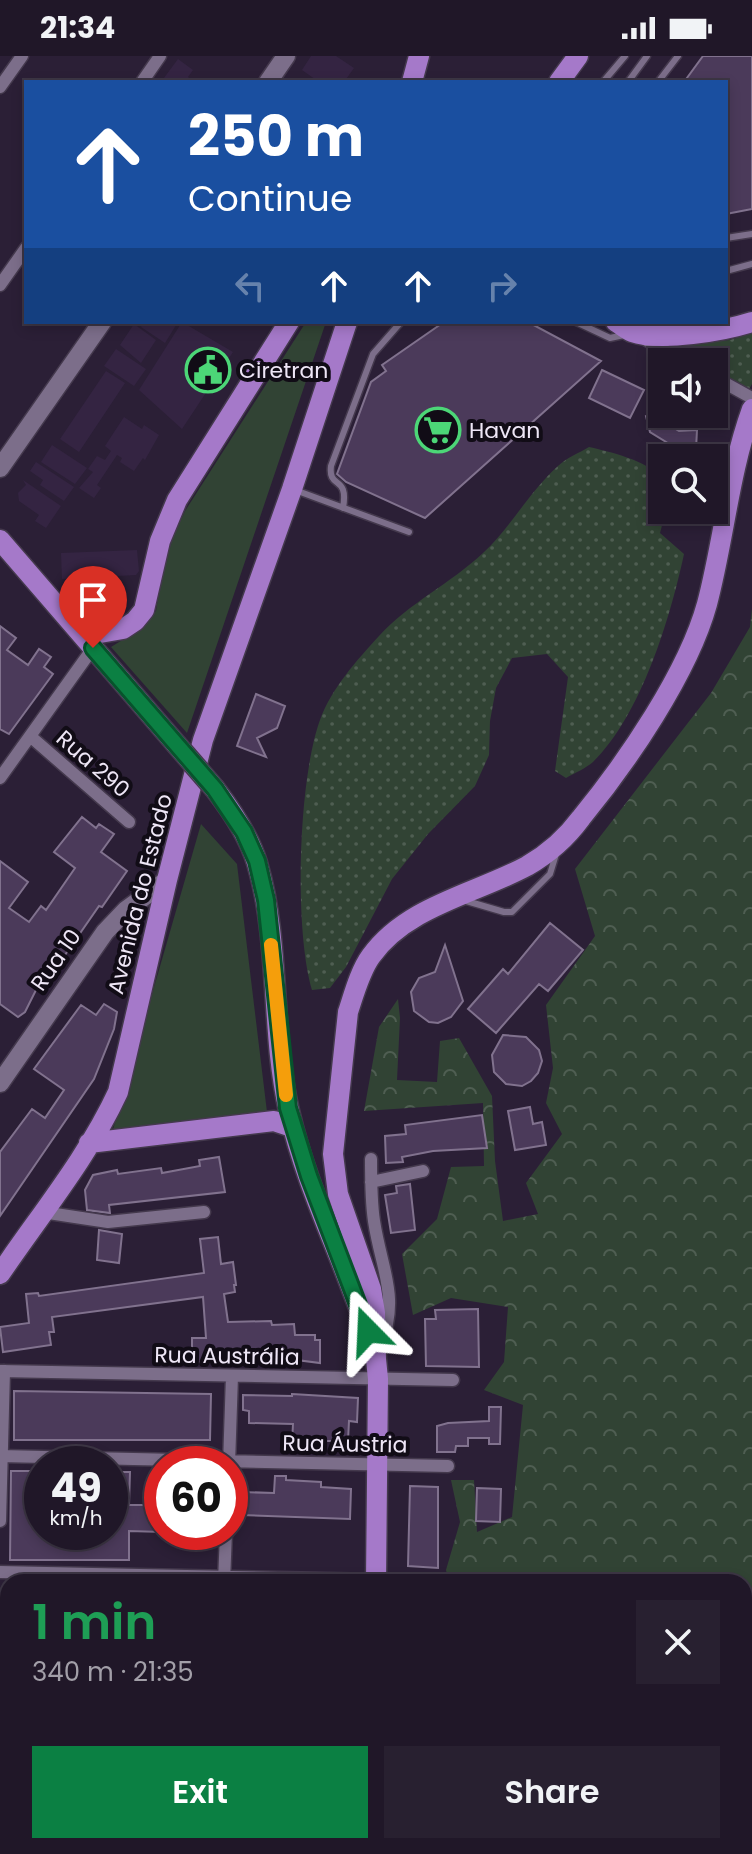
<!DOCTYPE html>
<html lang="en">
<head>
<meta charset="utf-8">
<style>
  :root { --surface:#201728; --page:#282030; --text:#f1f3f6; --muted:#a29fa8; --line:#3d3645; --accent:#0b8043 }
  body { margin:0; font-family:Poppins,sans-serif; background:var(--page); color:var(--text); height:100vh; display:flex; flex-direction:column; font-size:30px; white-space:nowrap }
  * { box-sizing:border-box; margin:0 }
  p { font-size:26px; color:var(--muted) }
  .icon { flex:none; width:44px; height:44px; fill:none; stroke:currentColor; stroke-width:2; stroke-linecap:round; stroke-linejoin:round }
  .map { position:relative; flex:1; overflow:hidden }
  .details { position:absolute; left:0px; top:1518px; width:752px; height:280px; display:flex; flex-direction:column; background:var(--surface); border-radius:24px 24px 0 0; box-shadow:0 4px 12px #0003,0 0 0 2px var(--line) }
  .details>* { flex:none }
  .guide { position:absolute; left:24px; top:24px; width:704px; height:244px; border-radius:0px; box-shadow:0 4px 12px #0003,0 0 0 2px var(--line); background:#1a4fa0; color:#fff; overflow:hidden }
  .tools { position:absolute; left:648px; top:292px; display:grid; gap:16px }
  .tools a { display:grid; place-items:center; width:80px; height:80px; border-radius:0px; background:var(--surface); box-shadow:0 4px 12px #0003,0 0 0 2px var(--line); font-size:40px }
  .speed { position:absolute; left:24px; top:1390px; display:flex; gap:16px; font-size:40px; font-weight:700; text-align:center }
  .speed>* { display:grid; place-content:center; width:104px; height:104px; border-radius:50%; background:var(--surface); box-shadow:0 4px 12px #0003,0 0 0 2px var(--line); line-height:1 }
  .speed small { font-size:20px; font-weight:400 }
  .speed .limit { border:12px solid #d22; background:#fff; color:#111 }
  .pin { position:absolute; display:grid; place-items:center; width:68px; height:68px; color:#fff; margin:-82px -34px; border-radius:50% 50% 50% 0; rotate:-45deg; box-shadow:0 0 8px #0007 }
  .pin .icon { rotate:45deg }
  .me { position:absolute; width:88px; margin:-44px; rotate:339deg; stroke-linejoin:round; filter:drop-shadow(0 0 6px #0008) }
  .turn { display:flex; align-items:center; gap:28px; height:168px; padding:0 32px; font-size:36px }
  .turn .icon { width:104px; height:104px; stroke-width:2.5 }
  .turn b { display:block; font-size:56px; line-height:68px }
  .lanes { display:flex; align-items:center; height:76px; padding:0 32px; background:#0003; justify-content:center; gap:40px; direction:ltr }
  .lanes .off { opacity:.35 }
  .round { display:grid; place-items:center; flex:none; width:84px; height:84px; border-radius:0px; background:var(--page) }
  .headline { display:flex; align-items:center; justify-content:space-between; height:136px; padding:0 32px }
  h1 { font-size:48px; font-weight:600; line-height:60px; color:#1e9e55 }
  .cta { display:flex; gap:16px; margin-top:auto; padding:16px 32px }
  .cta a { flex:1; height:92px; border-radius:0px; background:var(--accent); color:#fff; font-size:32px; font-weight:600; line-height:92px; text-align:center }
  .cta a+a { background:var(--page); color:var(--text) }
  .status { display:flex; justify-content:space-between; align-items:center; height:56px; padding:0 40px; background:var(--surface); direction:ltr }
  .status svg { height:22px; fill:currentColor }
  .map>svg:first-child { display:block }
  .built { fill:#342442 }
  .grass { fill:url(#grass-dots) }
  .forest { fill:url(#forest-crowns) }
  .green { fill:#314334 }
  .building { fill:#4b3a5a; stroke:#81728e; stroke-width:2 }
  .lines { fill:none; stroke-linecap:round; stroke-linejoin:round }
  .lane-casing { stroke:#44394d; stroke-width:9 }
  .street-casing { stroke:#44394d; stroke-width:15 }
  .secondary-casing { stroke:#44394d; stroke-width:21 }
  .primary-casing { stroke:#44394d; stroke-width:23 }
  .lane { stroke:#7c6e8a; stroke-width:6 }
  .street { stroke:#7c6e8a; stroke-width:12 }
  .secondary { stroke:#7c6e8a; stroke-width:18 }
  .primary { stroke:#a579c9; stroke-width:20 }
  .primary-bridge-casing { stroke:#44394d; stroke-width:23; stroke-linecap:butt }
  .primary-bridge { stroke:#a579c9; stroke-width:20 }
  .route-casing { stroke:#07532c; stroke-width:20 }
  .route { stroke:#0b8043; stroke-width:14 }
  .slow { stroke:#f59e0b; stroke-width:14 }
  .labels { text-anchor:middle; dominant-baseline:central; stroke-width:8; stroke-linejoin:round; paint-order:stroke }
  .poi-label { font-size:22px; fill:#eee6f6; stroke:#110c16; text-anchor:start }
  .street-label { font-size:22px; fill:#eee6f6; stroke:#110c16 }
</style>
</head>
<body>
<div class="status"><b>21:34</b><svg viewBox="0 0 49 12"><path d="M0 12V9h3v3zM5 12V6h3v6zM10 12V3h3v9zM15 12V0h3v12zM26 1h20v11H26zM47 4h2v5h-2z"/></svg></div>
<div class="map">
<svg width="752" height="1798" viewBox="0 0 752 1798">
  <defs>
    <pattern id="grass-dots" width="8" height="8" patternUnits="userSpaceOnUse" patternTransform="scale(2)"><rect width="8" height="8" fill="#314334"/><path d="M2 2h.1M6 6h.1" fill="none" stroke="#4f5e52" stroke-width="1.8" stroke-linecap="round"/></pattern>
    <pattern id="forest-crowns" width="20" height="18" patternUnits="userSpaceOnUse" patternTransform="scale(2)"><rect width="20" height="18" fill="#314334"/><path d="M2 6a3 3 0 1 1 6 0M12 15a3 3 0 1 1 6 0" fill="none" stroke="#4f5e52"/></pattern>
  </defs>
  <rect width="100%" height="100%" fill="#2b1f36"/>
  <!-- built -->
  <path class="built" d="M311 0H336L354 12 344 26H319L302 14Z
    M178 3 193 14 188 21 192 25 161 26Z
    M144 266H178L165 287 141 271Z
    M182 266 233 296 182 373 139 334Z
    M134 268 156 284 141 307 120 289Z
    M116 293 146 313 134 330 104 310Z
    M106 315 125 327 79 396 60 383Z
    M124 361 142 373 144 369 159 379 145 404 143 402 134 415 120 406 122 402 117 399 97 429 101 432 94 442 79 432 93 416 88 413 97 400 105 404 111 395 105 390Z
    M52 389 87 412 75 428 41 406Z
    M36 406 74 431 64 445 40 429 43 424 30 415Z
    M23 424 61 450 46 472 35 465 39 459 19 445 18 437 26 429Z
    M137 494 139 515 136 519 62 523 61 497Z"/>
  <!-- grass -->
  <path class="grass" d="M752 277V328L749 333 714 313V306H701L671 289 730 284Z
    M589 391C607 395 650 405 660 422 664 430 662 444 662 454H666L660 477 684 498C670 563 641 659 593 706 586 712 575 717 566 722L555 715 568 621 547 598 512 602 496 632 490 665 489 699 475 730 428 778 392 823 346 911 330 932 312 934C294 873 298 725 320 664 331 633 357 604 379 580 409 547 450 528 483 497 511 471 529 436 558 410 566 402 579 397 589 391Z"/>
  <!-- forest -->
  <path class="forest" d="M752 553V1798H491L494 1790H744V1526H449L446 1514 460 1466 451 1424H474L477 1476 512 1461 523 1349 484 1334 504 1306 508 1251 451 1242 413 1259 402 1198 437 1163 451 1111 484 1110 483 1047 364 1055 379 971 398 943 400 962 397 1024 437 1026 440 985 459 982 492 1040 495 1105 503 1165 538 1158 526 1127 562 1078 546 1047 553 1012 546 949 595 880 575 813 711 637 750 571Z"/>
  <!-- green -->
  <path class="green" d="M306 266H326L187 677 111 591 140 573 156 555 165 497 185 455Z
    M201 768 237 808 267 1056 112 1077Z"/>
  <!-- building -->
  <path class="building" d="M703 0H752V153L726 158V26H684Z
    M444 266H528L601 305 425 462 346 426 337 418 371 326 386 315 382 309Z
    M602 314 644 334 630 362 589 342Z
    M662 354 671 370 679 375 697 374 696 393 684 397 650 376 646 360Z
    M0 570 16 582 7 594 28 609 39 593 51 601 44 611 53 618 9 678 0 673Z
    M256 638 285 650 277 672 257 682 266 701 237 690Z
    M82 761 96 772 99 768 114 778 101 796 127 815 102 851 99 850 56 912 52 910 39 928 25 956 18 961 0 948V805L28 826 9 852 29 866 41 850 46 854 75 812 54 796Z
    M550 867 583 894 548 935 539 928 496 977 468 953 503 913 508 918Z
    M445 889 463 945 451 961 438 967 429 966 414 955 411 936 419 922 435 916Z
    M104 948 117 956 114 973 94 1023 0 1160V1096L32 1053 45 1062 64 1034 34 1013 81 949 96 959Z
    M503 979 526 981 539 994 542 1005 538 1017 531 1025 522 1030 506 1028 494 1016 492 999Z
    M530 1051 533 1068 542 1066 546 1089 515 1094 508 1055Z
    M482 1059 487 1092 433 1095 402 1101 403 1106 386 1107 385 1080 406 1078 405 1069Z
    M219 1101 225 1136 109 1149 110 1157 87 1154 85 1134 93 1119 117 1114 118 1118 161 1112 162 1117 200 1110 199 1104Z
    M410 1128 415 1174 391 1177 385 1139 397 1137 396 1130Z
    M99 1174 122 1178 119 1207 97 1204Z
    M218 1181 221 1208 233 1206 236 1229H234L235 1236 224 1238 228 1266 271 1265 272 1269 294 1268 295 1279H315V1284H320V1307L297 1304V1296H223V1307L192 1306V1282H206L203 1241 52 1261 54 1276H49L51 1289 3 1296 0 1271 29 1267 26 1238 38 1237 39 1240 204 1217 200 1183Z
    M478 1253 479 1311 426 1310 425 1263H436L435 1254Z
    M14 1335 211 1338 210 1384H14Z
    M292 1338 358 1342 357 1366 349 1365 348 1385H304V1388L292 1387 293 1368 249 1367V1355L243 1354V1339L292 1340Z
    M489 1351H501L500 1388H489V1382H468V1390H456L455 1396H437V1370L448 1367 489 1365Z
    M11 1415H42V1476H110V1416H130L129 1449H162V1476L129 1475V1504H10Z
    M275 1420H286V1424L321 1426V1431L351 1433 350 1463 241 1459 242 1436 274 1437Z
    M410 1430 438 1431V1512L408 1510Z
    M477 1432 501 1433 500 1466 476 1465Z"/>
  <g class="lines">
    <!-- lane casing -->
    <g class="lane-casing">
      <path id="lane" d="M603 26 625 0
        M628 26 647 0
        M658 26 678 0
        M726 182 752 178
        M726 215 752 208
        M576 266 610 282 624 279
        M295 434 409 476
        M343 452C349 418 328 434 331 410L373 298 401 266
        M463 844 504 856H512L550 818 557 795"/>
    </g>
    <!-- street casing -->
    <g class="street-casing">
      <path id="street" d="M142 26 160 0
        M0 31 22 0
        M0 229 26 192
        M643 282 686 306
        M714 321 752 342
        M30 680 129 766
        M0 722 93 592
        M371 1103C371 1124 371 1145 374 1165 382 1217 400 1239 380 1293
        M371 1126 423 1115
        M42 1156 108 1166 204 1156
        M0 1315 453 1324
        M0 1400 448 1410
        M229 1408 232 1320
        M0 1465 4 1315
        M0 1516 376 1524
        M224 1526 226 1476
        M0 1646H8
        M221 1798V1790"/>
    </g>
    <!-- secondary casing -->
    <g class="secondary-casing">
      <path id="secondary" d="M268 26 286 0
        M0 412 102 266
        M0 1027 105 876 126 854 167 824
        M0 1765H8"/>
    </g>
    <!-- primary casing -->
    <g class="primary-casing">
      <path id="primary" d="M412 26 419 0
        M559 26 578 0
        M616 266C621 269 627 274 632 276 661 286 724 275 752 266
        M0 484 176 688
        M83 580 123 573 135 565 144 554 160 485 177 444 289 266
        M215 733C232 755 249 780 257 807 281 887 270 974 289 1055 308 1140 352 1219 376 1303L378 1323 376 1526
        M89 1087 274 1065 292 1071
        M0 1218C40 1159 88 1101 118 1036L167 824 203 684 292 433 347 266
        M376 1303 375 1257 371 1233 338 1138 333 1098 348 956C354 938 360 915 371 900 407 850 475 838 527 810 548 798 567 781 581 762 627 706 688 617 707 548 724 484 729 416 752 353
        M366 1790V1798"/>
    </g>
    <!-- lane -->
    <use href="#lane" class="lane"/>
    <!-- street -->
    <use href="#street" class="street"/>
    <!-- secondary -->
    <use href="#secondary" class="secondary"/>
    <!-- primary -->
    <use href="#primary" class="primary"/>
    <!-- primary-bridge casing -->
    <g class="primary-bridge-casing">
      <path id="primary-bridge" d="M176 688 215 733"/>
    </g>
    <!-- primary-bridge -->
    <use href="#primary-bridge" class="primary-bridge"/>
  </g>
  <g class="lines">
    <!-- route casing -->
    <g class="route-casing">
      <path id="route" d="M93 592 215 733 244 776 257 805 266 844 288 1052 309 1120 368 1275"/>
    </g>
    <!-- route -->
    <use href="#route" class="route"/>
    <!-- slow -->
    <path class="slow" d="M271 889 286 1039"/>
  </g>
  <!-- icons -->
  <defs>
    <g id="civic-ring" transform="scale(2.3)"><circle r="9.5" fill="#110c16" stroke="#4cd677" stroke-width="1.5"/><path d="M-.6-6.5H3V-4.5H.6V-3L4-1V1h2V6H-6V1h2V-1L-.6-3ZM-1.2 2.5V6h2.4V2.5Z" fill="#4cd677"/></g>
    <g id="supermarket-ring" transform="scale(2.3)"><circle r="9.5" fill="#110c16" stroke="#4cd677" stroke-width="1.5"/><path d="M-6-5.5h2.5l.6 2H6L4.5 2H-2.5L-4.4-4H-6ZM-1.5 3.2a1.3 1.3 0 1 0 .1 0ZM3 3.2a1.3 1.3 0 1 0 .1 0Z" fill="#4cd677"/></g>
  </defs>
  <g fill-rule="evenodd">
    <use href="#civic-ring" x="208" y="314"/>
    <use href="#supermarket-ring" x="438" y="374"/>
  </g>
  <g class="labels">
    <!-- poi labels -->
    <g class="poi-label">
      <text x="239" y="314">Ciretran</text>
      <text x="469" y="374">Havan</text>
    </g>
    <!-- street labels -->
    <g class="street-label">
      <text transform="translate(93 708) rotate(41)">Rua 290</text>
      <text transform="translate(140 838) rotate(-76)">Avenida do Estado</text>
      <text transform="translate(56 904) rotate(-55)">Rua 10</text>
      <text transform="translate(227 1300) rotate(1)">Rua Austrália</text>
      <text transform="translate(345 1388) rotate(1)">Rua Áustria</text>
    </g>
  </g>
</svg>
<div class="tools">
<a><svg class="icon" aria-label="sound" viewBox="0 0 24 24"><path d="M4 9h4l5-4v14l-5-4H4zM17 9q2 3 0 6"/></svg></a>
<a><svg class="icon" aria-label="search" viewBox="0 0 24 24"><circle cx="10" cy="10" r="6"/><path d="M15 15l6 6"/></svg></a>
</div>
<div class="speed"><div>49<small>km/h</small></div><div class="limit">60</div></div>
<div class="pin" style="left:93px;top:592px;background:#d93025"><svg class="icon" aria-label="arrive" viewBox="0 0 24 24"><path d="M6 21V4h12l-3 4 3 4H6"/></svg></div>
<svg class="me" style="left:368px;top:1275px" viewBox="-20 -20 40 40"><path d="M0-17L14 15 0 8-14 15z" fill="#0b8043" stroke="#fff" stroke-width="4"/></svg>
<div class="guide">
<div class="turn"><svg class="icon" aria-label="ahead" viewBox="0 0 24 24"><path d="M12 20V5M6 11l6-6 6 6"/></svg><div><b>250 m</b>Continue</div></div>
<div class="lanes"><svg class="icon off" aria-label="left" viewBox="0 0 24 24"><path d="M17 20v-9H6M10 6l-5 5 5 5"/></svg><svg class="icon" aria-label="ahead" viewBox="0 0 24 24"><path d="M12 20V5M6 11l6-6 6 6"/></svg><svg class="icon" aria-label="ahead" viewBox="0 0 24 24"><path d="M12 20V5M6 11l6-6 6 6"/></svg><svg class="icon off" aria-label="right" viewBox="0 0 24 24"><path d="M7 20v-9h11M14 6l5 5-5 5"/></svg></div>
</div>
<section class="details">
<div class="headline"><div><h1>1 min</h1><p>340 m · 21:35</p></div><a class="round"><svg class="icon" aria-label="close" viewBox="0 0 24 24"><path d="M6 6l12 12M18 6L6 18"/></svg></a></div>
<div class="cta"><a>Exit</a><a>Share</a></div>
</section>
</div>
</body>
</html>
